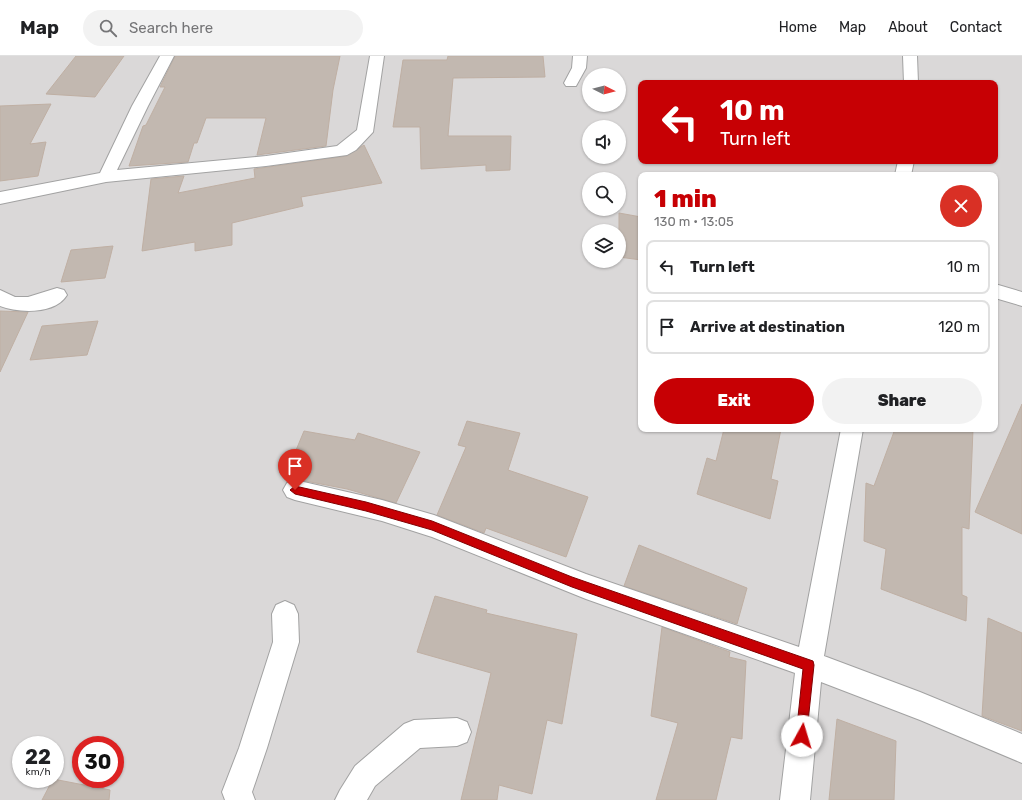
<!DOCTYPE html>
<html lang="en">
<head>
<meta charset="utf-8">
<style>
  :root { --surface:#fff; --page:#f2f2f2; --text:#202124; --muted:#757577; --line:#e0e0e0; --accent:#c70004 }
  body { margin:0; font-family:Rubik,sans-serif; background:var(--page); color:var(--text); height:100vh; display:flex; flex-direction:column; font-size:15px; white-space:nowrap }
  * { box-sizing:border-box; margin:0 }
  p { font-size:13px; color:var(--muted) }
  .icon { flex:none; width:22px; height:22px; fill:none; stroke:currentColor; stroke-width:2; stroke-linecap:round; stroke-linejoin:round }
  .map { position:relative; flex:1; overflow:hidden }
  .drawer { position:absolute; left:638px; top:116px; width:360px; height:260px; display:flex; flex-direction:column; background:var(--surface); border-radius:8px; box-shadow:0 1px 3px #0004 }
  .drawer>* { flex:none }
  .guide { position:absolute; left:638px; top:24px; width:360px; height:84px; border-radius:8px; box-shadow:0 1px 3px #0004; background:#c70004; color:#fff; overflow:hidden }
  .needle { width:26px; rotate:96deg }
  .buttons { position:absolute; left:582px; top:12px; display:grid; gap:8px }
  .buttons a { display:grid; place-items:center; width:44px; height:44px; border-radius:50%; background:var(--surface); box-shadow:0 1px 3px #0004; font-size:20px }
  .speed { position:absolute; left:12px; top:680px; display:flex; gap:8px; font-size:20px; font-weight:700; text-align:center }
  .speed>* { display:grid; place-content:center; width:52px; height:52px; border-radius:50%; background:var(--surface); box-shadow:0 1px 3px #0004; line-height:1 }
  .speed small { font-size:10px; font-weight:400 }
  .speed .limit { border:6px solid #d22; background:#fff; color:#111 }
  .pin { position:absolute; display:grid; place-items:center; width:34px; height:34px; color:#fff; margin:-41px -17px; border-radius:50% 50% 50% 0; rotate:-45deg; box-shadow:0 0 4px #0007 }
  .pin .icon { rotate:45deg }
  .me { position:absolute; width:44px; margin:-22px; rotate:6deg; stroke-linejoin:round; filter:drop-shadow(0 0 3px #0008) }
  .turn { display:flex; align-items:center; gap:14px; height:84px; padding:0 16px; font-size:18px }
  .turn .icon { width:52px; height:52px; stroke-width:2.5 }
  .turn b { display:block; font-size:28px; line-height:34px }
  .round { display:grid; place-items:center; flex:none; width:42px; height:42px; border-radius:21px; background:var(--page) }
  .headline { display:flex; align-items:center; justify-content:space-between; height:68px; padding:0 16px }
  h1 { font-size:24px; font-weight:800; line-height:30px; color:var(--accent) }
  .button { display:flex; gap:8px; margin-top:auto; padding:8px 16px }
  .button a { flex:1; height:46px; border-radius:24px; background:var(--accent); color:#fff; font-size:16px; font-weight:800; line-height:46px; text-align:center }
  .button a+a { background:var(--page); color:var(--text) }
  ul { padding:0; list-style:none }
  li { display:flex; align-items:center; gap:12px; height:54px; margin:0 8px 6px; padding:0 8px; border:2px solid var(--line); border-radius:8px }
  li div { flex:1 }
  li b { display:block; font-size:15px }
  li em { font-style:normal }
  header { display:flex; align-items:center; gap:24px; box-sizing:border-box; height:56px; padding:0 20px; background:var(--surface); border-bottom:1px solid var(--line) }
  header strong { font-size:19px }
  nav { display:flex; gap:22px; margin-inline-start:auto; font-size:14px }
  .search { width:280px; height:36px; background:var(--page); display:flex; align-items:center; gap:10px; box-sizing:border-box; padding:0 14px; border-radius:22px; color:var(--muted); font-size:15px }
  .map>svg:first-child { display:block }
  .residential { fill:#dad8d8; fill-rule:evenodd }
  .building { fill:#c2b8b0; stroke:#bfafa3 }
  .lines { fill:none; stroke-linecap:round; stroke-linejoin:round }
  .minor-casing { stroke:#a2a2a2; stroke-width:2 }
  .minor { fill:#fff; fill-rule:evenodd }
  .route { fill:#c70004; stroke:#810003 }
</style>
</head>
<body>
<header>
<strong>Map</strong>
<div class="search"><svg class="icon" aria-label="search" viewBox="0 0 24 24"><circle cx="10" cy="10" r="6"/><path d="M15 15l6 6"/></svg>Search here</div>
<nav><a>Home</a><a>Map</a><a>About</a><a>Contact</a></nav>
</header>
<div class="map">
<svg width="1022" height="744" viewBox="0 0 1022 744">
  <rect width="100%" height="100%" fill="#ede9e1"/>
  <!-- residential -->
  <path class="residential" d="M0 0H1022V744H0ZM589 19H619V49H589ZM641 27H995V105H641ZM589 71H619V101H589ZM641 119H995V373H641ZM589 123H619V153H589ZM589 175H619V205H589ZM21 689H55V723H21ZM81 689H115V723H81Z"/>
  <!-- building -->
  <path class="building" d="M76 0H124L95 41 46 38Z
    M175 0H340L333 34 326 90 257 99 266 62H206L197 87H194L188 106 129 110 143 70 146 69 165 31H160Z
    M448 0H543L545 21 453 22 448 80H511L510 114 486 115V109L421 113 420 71H393L403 4H447Z
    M51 48 30 88 46 86 38 120 0 125V50Z
    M364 89 382 127 301 141 303 150 232 167V189L195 195V186L142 195 151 123 184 120 178 137 255 122 254 113 347 100Z
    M619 157 641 161V204L619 201Z
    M113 190 105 222 61 226 71 194Z
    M0 255 28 256 0 316Z
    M98 265 87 299 30 304 42 270Z
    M1022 348V478L975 456Z
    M467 365 520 377 508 414 588 441 566 501 486 472 484 477 437 459 466 391 458 389Z
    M724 373H781L771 423 778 425 770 463 697 438 707 402 716 405Z
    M895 373H973L969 473 962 471V539L967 541 966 565 881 533 886 493 864 485 866 427 874 430Z
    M304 375 355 384 358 377 420 396 396 447 347 433 295 423 290 424 284 423Z
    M639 489 747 532 737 568 624 530Z
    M435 540 487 554 486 557 577 578 562 668 547 664 532 738 499 729 497 744H461L491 617 417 596Z
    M988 562 1022 577V675L982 660Z
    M662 571 730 596 729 601 746 605 742 683 731 681 716 744H656L678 667 651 660Z
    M837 663 896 685 894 744H829Z
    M53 723 110 734 109 744H42Z"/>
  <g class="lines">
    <!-- minor casing -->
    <g class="minor-casing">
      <path id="minor" d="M160 0H174L148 50 117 114 266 100 337 90 357 74 370 0H384L373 76 356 94 347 99 266 110 106 126 0 148V136L100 117 132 50Z
        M573 0H587L586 12 576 30H566L564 27 572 12Z
        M903 0H917L918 27H904Z
        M898 105H914L911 119H895Z
        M995 228 1022 236V250L995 242Z
        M57 232 64 234 67 239C55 259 18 257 0 250V234L15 241H28Z
        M841 373H863L824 600 920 636 1022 678V707L920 664 821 626 810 744H780L795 617 586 543 432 481 382 465 295 444 287 441 283 434 287 427 295 424 382 444 434 459 586 518 799 591Z
        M285 545 294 549 298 558 299 586 267 692 252 736 255 744H225L222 736 239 692 273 586 272 558 276 549Z
        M457 662 467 666 471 676 467 686 457 690 420 692 375 730 367 744H335L340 734 355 710 404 668 414 664Z"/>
    </g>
    <!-- minor -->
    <use href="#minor" class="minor"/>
  </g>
  <!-- route -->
  <path class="route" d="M295 430 366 446 432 465 572 521 813 605 814 609 806 685 802 686 798 685 796 680 803 613 572 531 432 474 366 455 295 438 290 434Z"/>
</svg>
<div class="buttons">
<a><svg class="needle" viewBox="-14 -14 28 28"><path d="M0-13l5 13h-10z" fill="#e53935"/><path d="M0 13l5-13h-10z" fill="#757577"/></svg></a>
<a><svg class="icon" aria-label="sound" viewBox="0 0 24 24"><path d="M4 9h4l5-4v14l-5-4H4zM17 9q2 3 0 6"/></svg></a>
<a><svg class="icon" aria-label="search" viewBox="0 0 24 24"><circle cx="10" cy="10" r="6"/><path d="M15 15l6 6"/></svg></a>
<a><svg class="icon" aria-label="layers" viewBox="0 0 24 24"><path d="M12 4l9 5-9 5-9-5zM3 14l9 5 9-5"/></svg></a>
</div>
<div class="speed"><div>22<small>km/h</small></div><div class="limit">30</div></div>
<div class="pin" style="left:295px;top:434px;background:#d93025"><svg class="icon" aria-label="arrive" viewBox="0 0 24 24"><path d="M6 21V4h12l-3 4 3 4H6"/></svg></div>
<svg class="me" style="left:802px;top:680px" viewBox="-20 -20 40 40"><circle r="19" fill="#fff"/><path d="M0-13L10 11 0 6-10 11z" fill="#c70004"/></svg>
<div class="guide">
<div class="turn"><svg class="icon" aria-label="left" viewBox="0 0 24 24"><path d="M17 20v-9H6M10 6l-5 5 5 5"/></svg><div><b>10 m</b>Turn left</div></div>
</div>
<section class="drawer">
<div class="headline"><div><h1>1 min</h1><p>130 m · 13:05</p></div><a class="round" style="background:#d93025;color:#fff"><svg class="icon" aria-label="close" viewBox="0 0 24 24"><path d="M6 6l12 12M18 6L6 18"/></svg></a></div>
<ul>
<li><svg class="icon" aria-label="left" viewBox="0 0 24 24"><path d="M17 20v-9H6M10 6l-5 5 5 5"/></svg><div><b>Turn left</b></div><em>10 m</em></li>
<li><svg class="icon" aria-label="arrive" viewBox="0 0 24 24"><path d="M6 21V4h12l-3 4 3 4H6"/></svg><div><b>Arrive at destination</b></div><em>120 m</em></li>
</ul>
<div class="button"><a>Exit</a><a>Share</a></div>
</section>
</div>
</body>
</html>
